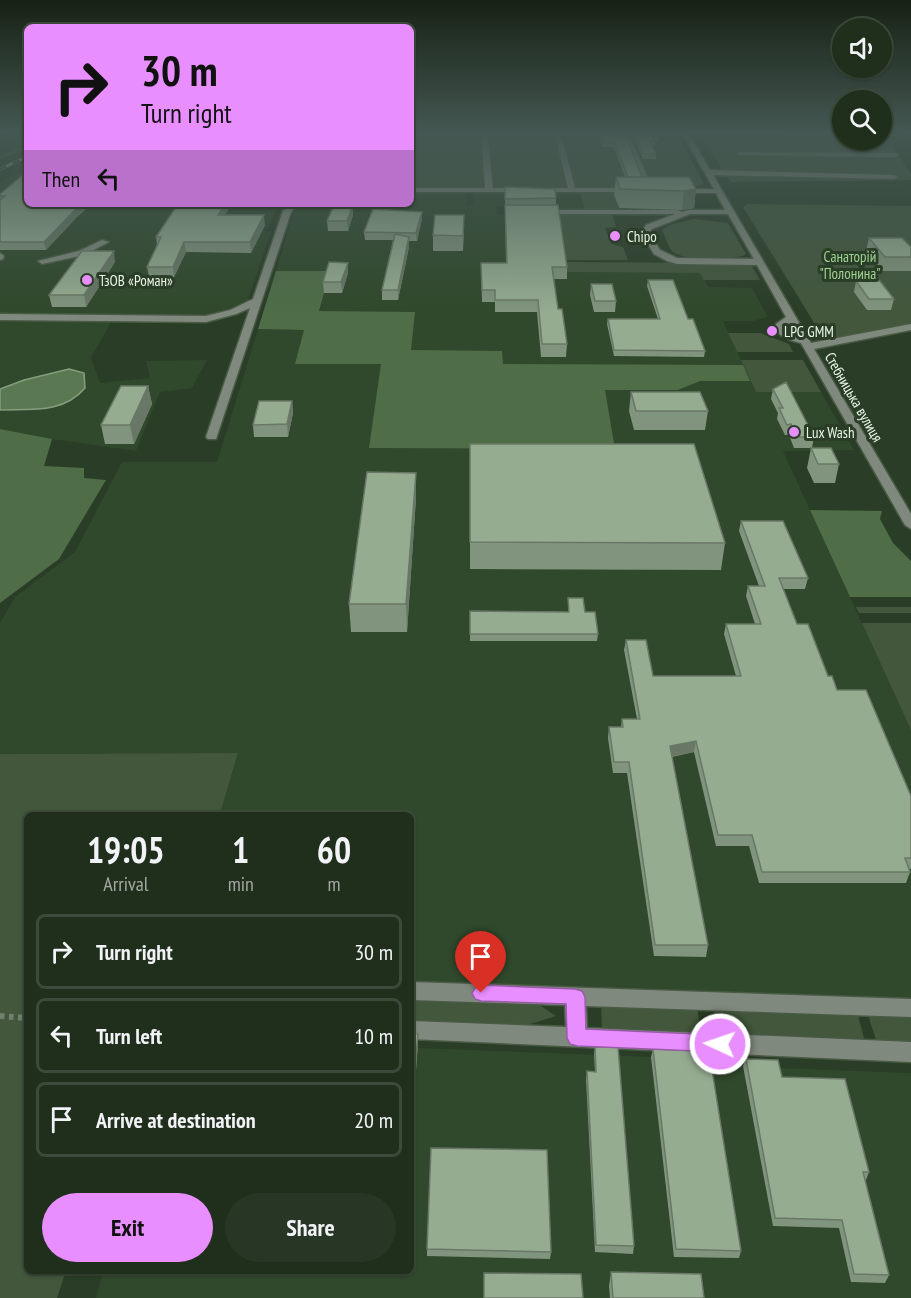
<!DOCTYPE html>
<html lang="en">
<head>
<meta charset="utf-8">
<style>
  :root { --surface:#202e1c; --page:#283625; --text:#f1f3f6; --muted:#a2a8a3; --line:#3d4a3b; --accent:#e88eff }
  body { margin:0; font-family:"PT Sans Narrow",sans-serif; background:var(--page); color:var(--text); height:100vh; display:flex; flex-direction:column; font-size:22px; white-space:nowrap }
  * { box-sizing:border-box; margin:0 }
  p { font-size:20px; color:var(--muted) }
  .icon { flex:none; width:33px; height:33px; fill:none; stroke:currentColor; stroke-width:2; stroke-linecap:round; stroke-linejoin:round }
  .map { position:relative; flex:1; overflow:hidden }
  .sheet { position:absolute; left:24px; top:812px; width:390px; height:462px; display:flex; flex-direction:column; background:var(--surface); border-radius:9px; box-shadow:0 2px 4px #0004,0 0 0 2px var(--line) }
  .sheet>* { flex:none }
  .banner { position:absolute; left:24px; top:24px; width:390px; height:183px; border-radius:9px; box-shadow:0 2px 4px #0004,0 0 0 2px var(--line); background:#e88eff; color:#111; overflow:hidden }
  .tools { position:absolute; left:832px; top:18px; display:grid; gap:12px }
  .tools a { display:grid; place-items:center; width:60px; height:60px; border-radius:50%; background:var(--surface); box-shadow:0 2px 4px #0004,0 0 0 2px var(--line); font-size:30px }
  .pin { position:absolute; display:grid; place-items:center; width:51px; height:51px; color:#fff; margin:-62px -26px; border-radius:50% 50% 50% 0; rotate:-45deg; box-shadow:0 0 6px #0007 }
  .pin .icon { rotate:45deg }
  .me { position:absolute; width:66px; margin:-33px; rotate:273deg; stroke-linejoin:round; filter:drop-shadow(0 0 4px #0008) }
  .turn { display:flex; align-items:center; gap:21px; height:126px; padding:0 18px; font-size:27px }
  .turn .icon { width:78px; height:78px; stroke-width:2.5 }
  .turn b { display:block; font-size:42px; line-height:51px }
  .then { display:flex; align-items:center; height:57px; padding:0 18px; background:#0003; gap:12px; font-size:22px }
  .eta { display:flex; justify-content:space-evenly; align-items:center; height:102px; text-align:center }
  .eta b { font-size:36px; font-weight:700; line-height:42px }
  .primary-button { display:flex; gap:12px; margin-top:auto; padding:12px 18px }
  .primary-button a { flex:1; height:69px; border-radius:36px; background:var(--accent); color:#111; font-size:24px; font-weight:700; line-height:69px; text-align:center }
  .primary-button a+a { background:var(--page); color:var(--text) }
  ul { padding:0; list-style:none }
  li { display:flex; align-items:center; gap:18px; height:75px; margin:0 12px 9px; padding:0 6px; border:3px solid var(--line); border-radius:9px }
  li div { flex:1 }
  li b { display:block; font-size:22px }
  li em { font-style:normal }
  .map>svg:first-child { display:block }
  .built { fill:#30482b }
  .green { fill:#42573c }
  .forest { fill:#4f6d47 }
  .water { fill:#5a7852; stroke:#859e7e; stroke-width:1.5 }
  .lines { fill:none; stroke-linecap:round; stroke-linejoin:round }
  .stream { stroke:#859e7e; stroke-width:3 }
  .minor-casing { stroke:#495a45; stroke-width:3 }
  .path-far1 { stroke:#70806c; stroke-width:1.5; stroke-dasharray:1.5 1.5; stroke-linecap:butt }
  .path { stroke:#70806c; stroke-width:6; stroke-dasharray:4.5 4.5; stroke-linecap:butt }
  .minor { fill:#80897d; fill-rule:evenodd }
  .rail-casing { stroke:#9cab99; stroke-width:3 }
  .rail { stroke:#2a3d26; stroke-width:2; stroke-dasharray:7; stroke-linecap:butt }
  .wall { fill:#81947d }
  .shaded-wall { fill:#697866 }
  .building { fill:#96ac91; stroke:#697866; stroke-width:1.5 }
  .route { fill:#e88eff; stroke:#975ca6; stroke-width:1.5 }
  .poi-dot { fill:#e88eff; stroke:#2a3d26; stroke-width:2 }
  .labels { text-anchor:middle; dominant-baseline:central; stroke-width:6; stroke-linejoin:round; paint-order:stroke }
  .far-poi-label { font-size:15px; fill:#e9f5e6; stroke:#2a3d26; text-anchor:start }
  .far-park-label { font-size:15px; fill:#a0d194; stroke:#2a3d26 }
  .far-street-label { font-size:15px; fill:#e9f5e6; stroke:#2a3d26 }
</style>
</head>
<body>
<div class="map">
<svg width="911" height="1298" viewBox="0 0 911 1298">
  <rect width="100%" height="100%" fill="#2a3d26"/>
  <!-- built -->
  <path class="built" d="M27 168V204H280L267 229 263 230 271 232 248 300 230 308 206 315 0 314V182Z
    M474 191 580 192 585 210H555L535 205 497 206V214H557L566 272 701 273 708 287 752 288 768 317 753 321H723L756 392H821L854 450 783 451 911 730V1002L411 985V814H220L238 753 0 754V623L15 597 75 552 122 462H217L258 329 304 330 341 311H319L330 271H276L295 209 303 204H411V193H466V205H474Z
    M0 321 111 322 91 358 100 383 150 378 146 361 207 360 192 388 160 392 136 451 52 439 0 429Z
    M411 1041H418V1048L707 1059 708 1065 911 1073V1298H96L103 1271 411 1270Z"/>
  <!-- green -->
  <path class="green" d="M411 131H676L704 184 689 188 411 187Z
    M699 131H843V140H882L883 131 911 174V180L730 182Z
    M580 192H613L619 210H585Z
    M747 204 911 206V323L837 338 821 334 743 207Z
    M557 214H612L616 227 605 228 611 244 623 247 628 260H564Z
    M694 219 728 223 746 254C737 261 680 261 672 251 668 246 665 236 662 230L669 225Z
    M564 262 742 263 751 265 760 280H704L700 273 565 272Z
    M728 333H760L789 344 793 352H737Z
    M741 360H803L821 392H756Z
    M856 607H911V613H859Z
    M862 623H911V730Z
    M238 753 220 814H27V1270L66 1271 57 1298H0V754Z
    M411 995 538 1004 556 1016 520 1027 411 1023Z
    M601 1002 697 1005 701 1035 602 1031Z
    M713 1006 857 1011 865 1042 718 1036Z
    M867 1012 911 1013V1044L877 1043Z"/>
  <!-- forest -->
  <path class="forest" d="M276 271H330L319 311 415 312 411 350 502 351 503 364 743 365 750 381H700L678 390H605L615 449 369 448 381 364H295L304 330 258 329Z
    M0 429 52 439 44 466 84 468V478L106 480 59 559 0 603Z
    M810 510 882 511 880 519 893 543 911 561V597H850Z"/>
  <!-- water -->
  <path class="water" d="M69 369 84 373 85 388C63 414 31 409 0 410V389L24 380Z"/>
  <g class="lines">
    <!-- stream -->
    <path class="stream" d="M905 131 911 133"/>
    <!-- minor casing -->
    <g class="minor-casing">
      <path id="minor" d="M481 131H487L493 188H568L554 131H560L575 188H634L638 190 634 192H411V188H485Z
        M622 131H628L654 192 647 190Z
        M681 131 843 132V136L689 134 710 170 894 175 898 177 894 179 713 175 811 343 911 324V330L814 349 911 514V529L905 525 801 343C790 340 775 337 776 324L786 317 757 265 677 264 667 261 654 254 641 233 646 225 675 214H540L536 212 540 210H678L682 212 689 210H725L716 193H676L672 191 676 189H714ZM690 214H728L754 259 677 258 660 250 649 233 652 229ZM790 323 797 336 784 327Z
        M882 132 894 134 882 136Z
        M738 152 895 153 898 155 895 157 736 155Z
        M290 204H298L291 212 216 439H208L206 437 250 308 236 314 206 322 0 320V314L206 316 230 310 253 299 283 211Z
        M102 240 109 242 84 255 42 264 38 261 79 251Z
        M0 253 4 256 3 259 0 260Z
        M411 982 911 999V1017L586 1006 587 1028 911 1042V1062L411 1039V1021L566 1027 565 1005 411 1000Z"/>
    </g>
    <!-- path-far1 -->
    <path class="path-far1" d="M0 133 27 135
      M0 158 27 146"/>
    <!-- path -->
    <path class="path" d="M0 1016 27 1018"/>
    <!-- minor -->
    <use href="#minor" class="minor"/>
    <!-- rail casing -->
    <g class="rail-casing">
      <path id="rail" d="M0 169 27 157"/>
    </g>
    <!-- rail -->
    <use href="#rail" class="rail"/>
  </g>
  <!-- wall -->
  <path class="wall" d="M597 131H624L642 177 696 189 694 208 682 210 619 208 614 195 616 177H625L614 147H603Z
    M631 131H657L659 136V141H655V146H652L656 154V159H643Z
    M505 187 556 198V205L567 267V279H554L558 309 567 344 566 357H541L537 312H495V302H482L481 263H506Z
    M0 194 75 219 46 250H0Z
    M178 204H231L225 215 265 225 251 253 186 252 174 277H149L147 267 157 245 156 237Z
    M422 212V219L417 241H409V247L398 300H382V290L393 240H365L364 232Z
    M353 215 348 231H328L327 221Z
    M464 230 463 251H433V235Z
    M869 238 911 247V271H882L866 251Z
    M115 262 86 307H52L49 295Z
    M348 273 342 293H324L323 282Z
    M648 280 688 319 705 351 704 357 614 356 607 324 608 319H658L647 286Z
    M856 281 894 299 891 310H867L854 292Z
    M591 284 616 301 615 312H594L590 295Z
    M148 386 152 404 134 444H105L101 425Z
    M773 389 814 437 812 448H794L789 435H785L777 419 778 413 771 399Z
    M631 392 708 411 705 430H634L629 411Z
    M292 401 293 413 288 437H254L253 425Z
    M470 444 725 543 721 570 470 569Z
    M811 448 839 464 835 483H814L807 468Z
    M416 473V498L407 632H351L349 604Z
    M741 521 808 578 805 589H783L797 624 828 676 911 796V869H910V872L906 883H759L749 846H716L694 752 672 757 708 945 706 957 654 956 627 773H613L608 738 609 727H621L622 719H637L624 650 626 640 653 676H736L724 634 726 624H755L746 596 748 586H759L739 531Z
    M568 598 585 612 598 634 597 641H470V611L568 612Z
    M411 1034 418 1042 416 1070 411 1069Z
    M595 1047 634 1246 633 1254 595 1252 586 1079 587 1071 595 1072 594 1054Z
    M653 1049 741 1251 739 1258 674 1257 651 1057Z
    M746 1059 782 1077 869 1172 866 1180H865L889 1275 885 1283 851 1282 839 1228 773 1226 743 1066Z
    M427 1249 551 1252 550 1259 427 1256Z
    M611 1272 704 1298H610L609 1286Z"/>
  <!-- shaded-wall -->
  <path class="shaded-wall" d="M696 189 694 208 682 210 684 191Z
    M82 204H92L75 219 46 250 44 242 74 211Z
    M225 204H231L220 225 218 215Z
    M353 205V215L348 231 347 221Z
    M422 212V219L417 241 416 233Z
    M264 215 265 225 251 253 250 242Z
    M409 237V247L398 300V290Z
    M184 242 186 252 174 277 173 267Z
    M114 251 115 262 86 307 84 295Z
    M348 263V273L342 293 341 282Z
    M148 386 152 404 134 444 130 425Z
    M292 401 293 413 288 437 287 424Z
    M416 473V498L407 632 406 604Z
    M696 741 694 752 669 757 670 746Z
    M418 1034V1042L416 1070 415 1062Z"/>
  <!-- building -->
  <path class="building" d="M599 131H624L642 177H628L614 142H604Z
    M633 131H657L659 136H653L655 141H650L656 154H643Z
    M24 174H27V204H82L74 211 44 242H0V200L5 196H0V194Z
    M616 177H689L696 189 684 191 620 189Z
    M505 187 555 189 556 198 505 199Z
    M178 204H225L218 215H264L250 242H184L173 267H147L161 237H156Z
    M334 205H353L347 221H327Z
    M505 205H558L567 267H552L558 309H562L567 344H542L538 300H495V290H482L481 263H507Z
    M373 209 422 212 416 233 364 232Z
    M435 215H464L463 236 433 235Z
    M395 234 409 237 398 290H382Z
    M869 238H902L911 247V257H885Z
    M82 251H114L84 295H49Z
    M329 262 348 263 341 282H323Z
    M648 280H673L688 319H693L705 351 614 350 608 319H660Z
    M856 281H880L894 299H869Z
    M591 284H612L616 301H595Z
    M786 382 814 437H797L791 424 787 425 779 408H783L773 389Z
    M121 386H148L130 425H101Z
    M631 392H700L708 411H636Z
    M259 401H292L287 424 253 425Z
    M470 444H694L725 543 470 542Z
    M811 448H831L839 464H818Z
    M367 472 416 473 406 604H349Z
    M741 521H783L808 578H779L797 624H808L828 676H832L837 690H866L911 796V858H905L910 872H762L752 835H718L696 741 670 746 708 945H655L629 762H614L609 727H623L622 719H640L626 640H646L653 676H741L726 624H761L748 586H765Z
    M568 598H583L585 612H595L598 634H470V611L569 612Z
    M411 1034H418L415 1062H411Z
    M595 1047H618L634 1246 596 1245 587 1071 596 1072Z
    M653 1049 709 1051 741 1251 676 1249Z
    M746 1059 778 1060 782 1077 845 1079 869 1172H863L889 1275 854 1274 842 1220 775 1218Z
    M431 1148 547 1150 551 1252 427 1249Z
    M611 1272 701 1274 704 1298H613Z
    M484 1273 581 1274 583 1298H484Z"/>
  <!-- sky -->
  <linearGradient id="sky" x2="0" y2="1"><stop stop-color="#172215"/><stop offset="0.42" stop-color="#445752"/><stop offset="1" stop-color="#445752" stop-opacity="0"/></linearGradient>
  <rect width="911" height="313" fill="url(#sky)"/>
  <!-- route -->
  <path class="route" d="M481 985 575 989 582 991 585 997 586 1029 720 1035 727 1038 730 1044 727 1050 720 1052 577 1046 570 1044 567 1038 566 1004 481 1001 475 999 472 993 475 988Z"/>
  <!-- markers -->
  <g class="poi-dot">
    <circle cx="615" cy="236" r="6"/>
    <circle cx="87" cy="280" r="6"/>
    <circle cx="772" cy="331" r="6"/>
    <circle cx="794" cy="432" r="6"/>
  </g>
  <g class="labels">
    <!-- far-poi labels -->
    <g class="far-poi-label">
      <text x="627" y="236">Chipo</text>
      <text x="99" y="280">ТзОВ «Роман»</text>
      <text x="784" y="331">LPG GMM</text>
      <text x="806" y="432">Lux Wash</text>
    </g>
    <!-- far-park labels -->
    <g class="far-park-label">
      <text x="850" y="256">Санаторій<tspan x="850" dy="17">"Полонина"</tspan></text>
    </g>
    <!-- far-street labels -->
    <g class="far-street-label">
      <text transform="translate(854 397) rotate(60)">Стебницька вулиця</text>
    </g>
  </g>
</svg>
<div class="tools">
<a><svg class="icon" aria-label="sound" viewBox="0 0 24 24"><path d="M4 9h4l5-4v14l-5-4H4zM17 9q2 3 0 6"/></svg></a>
<a><svg class="icon" aria-label="search" viewBox="0 0 24 24"><circle cx="10" cy="10" r="6"/><path d="M15 15l6 6"/></svg></a>
</div>
<div class="pin" style="left:481px;top:993px;background:#d93025"><svg class="icon" aria-label="arrive" viewBox="0 0 24 24"><path d="M6 21V4h12l-3 4 3 4H6"/></svg></div>
<svg class="me" style="left:720px;top:1044px" viewBox="-20 -20 40 40"><circle r="17" fill="#e88eff" stroke="#fff" stroke-width="3"/><path d="M0-11L8 9 0 5-8 9z" fill="#fff"/></svg>
<div class="banner">
<div class="turn"><svg class="icon" aria-label="right" viewBox="0 0 24 24"><path d="M7 20v-9h11M14 6l5 5-5 5"/></svg><div><b>30 m</b>Turn right</div></div>
<div class="then">Then<svg class="icon" aria-label="left" viewBox="0 0 24 24"><path d="M17 20v-9H6M10 6l-5 5 5 5"/></svg></div>
</div>
<section class="sheet">
<div class="eta">
<div><b>19:05</b><p>Arrival</p></div>
<div><b>1</b><p>min</p></div>
<div><b>60</b><p>m</p></div>
</div>
<ul>
<li><svg class="icon" aria-label="right" viewBox="0 0 24 24"><path d="M7 20v-9h11M14 6l5 5-5 5"/></svg><div><b>Turn right</b></div><em>30 m</em></li>
<li><svg class="icon" aria-label="left" viewBox="0 0 24 24"><path d="M17 20v-9H6M10 6l-5 5 5 5"/></svg><div><b>Turn left</b></div><em>10 m</em></li>
<li><svg class="icon" aria-label="arrive" viewBox="0 0 24 24"><path d="M6 21V4h12l-3 4 3 4H6"/></svg><div><b>Arrive at destination</b></div><em>20 m</em></li>
</ul>
<div class="primary-button"><a>Exit</a><a>Share</a></div>
</section>
</div>
</body>
</html>
